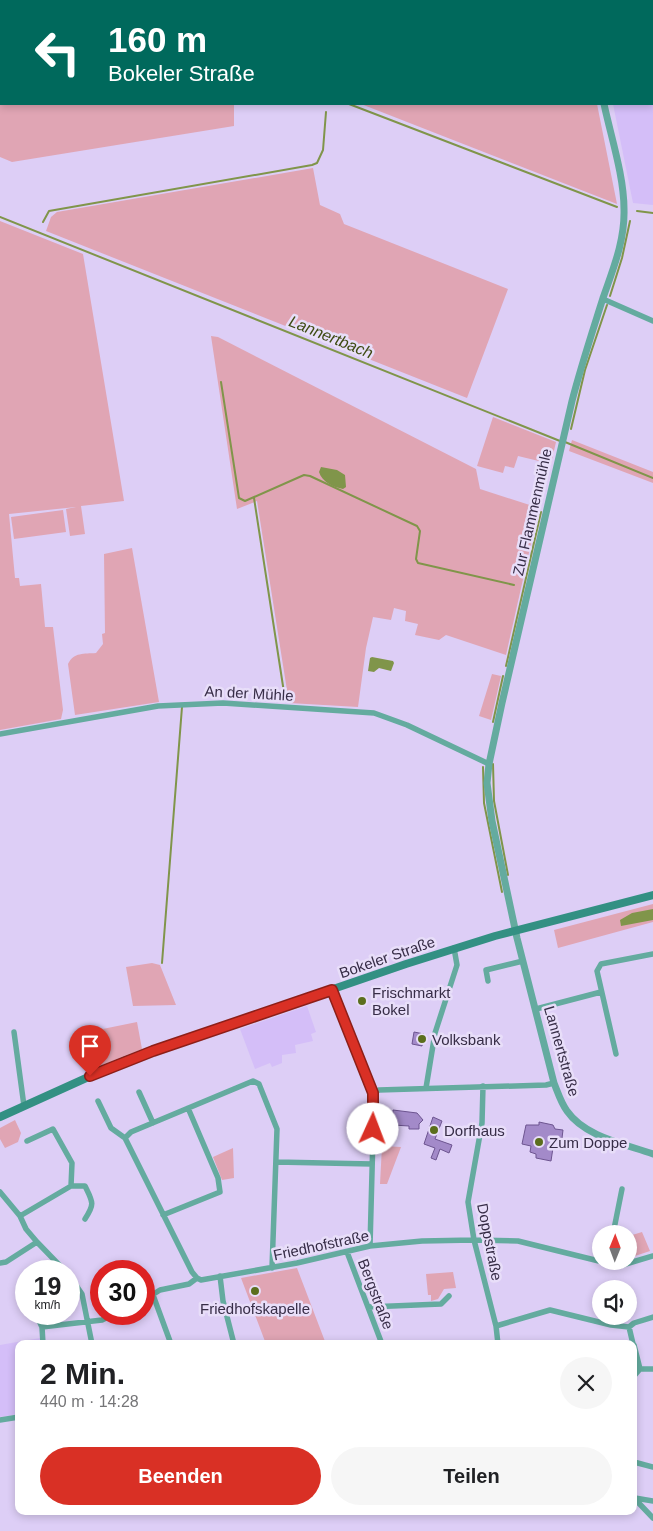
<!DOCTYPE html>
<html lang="de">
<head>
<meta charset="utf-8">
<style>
  :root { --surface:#fff; --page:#f6f6f6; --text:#202124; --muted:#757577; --accent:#d93025 }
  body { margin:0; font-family:Arial,sans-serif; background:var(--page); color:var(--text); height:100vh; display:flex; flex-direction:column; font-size:19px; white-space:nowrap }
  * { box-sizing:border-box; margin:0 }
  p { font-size:16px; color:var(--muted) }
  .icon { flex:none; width:28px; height:28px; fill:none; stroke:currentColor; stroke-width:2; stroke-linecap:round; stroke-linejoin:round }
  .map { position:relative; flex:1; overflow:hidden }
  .panel { position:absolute; left:15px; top:1340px; width:622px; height:175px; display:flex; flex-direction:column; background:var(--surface); border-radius:10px; box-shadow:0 2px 8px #0003 }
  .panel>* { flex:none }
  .guide { position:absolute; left:0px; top:0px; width:654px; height:105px; box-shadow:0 2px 8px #0003; background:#00695c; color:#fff; overflow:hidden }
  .needle { width:32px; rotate:1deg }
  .buttons { position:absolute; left:592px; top:1225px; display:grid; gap:10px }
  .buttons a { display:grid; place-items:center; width:45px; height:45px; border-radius:50%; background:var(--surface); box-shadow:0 2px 8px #0003; font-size:25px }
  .speed { position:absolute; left:15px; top:1260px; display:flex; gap:10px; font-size:25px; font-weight:700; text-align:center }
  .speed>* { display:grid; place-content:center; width:65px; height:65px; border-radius:50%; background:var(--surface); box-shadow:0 2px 8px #0003; line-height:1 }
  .speed small { font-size:12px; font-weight:400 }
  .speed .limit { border:8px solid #d22; background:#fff; color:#111 }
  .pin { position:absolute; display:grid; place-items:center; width:42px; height:42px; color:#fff; margin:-51px -21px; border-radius:50% 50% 50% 0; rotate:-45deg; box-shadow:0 0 5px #0007 }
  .pin .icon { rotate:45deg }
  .me { position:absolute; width:55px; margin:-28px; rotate:2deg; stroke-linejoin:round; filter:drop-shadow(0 0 4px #0008) }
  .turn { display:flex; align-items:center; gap:18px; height:105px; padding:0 25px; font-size:22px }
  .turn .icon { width:65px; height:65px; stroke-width:2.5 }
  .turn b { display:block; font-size:35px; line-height:42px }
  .round { display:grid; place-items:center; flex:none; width:52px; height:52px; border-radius:26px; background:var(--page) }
  .head { display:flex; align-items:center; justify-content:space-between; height:85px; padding:0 25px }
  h1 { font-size:30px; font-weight:700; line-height:38px }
  .action { display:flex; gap:10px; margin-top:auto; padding:10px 25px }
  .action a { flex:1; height:58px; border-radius:30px; background:var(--accent); color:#fff; font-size:20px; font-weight:700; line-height:58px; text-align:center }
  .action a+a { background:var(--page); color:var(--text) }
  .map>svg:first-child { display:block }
  .built { fill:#d4bef8 }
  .green { fill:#e0a5b4 }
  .water { fill:#80954a }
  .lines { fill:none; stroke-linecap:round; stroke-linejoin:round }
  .stream { stroke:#80954a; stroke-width:2 }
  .building { fill:#a38ac9; stroke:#6d5590 }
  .minor { stroke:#64ab9f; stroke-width:5.5 }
  .tertiary { stroke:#64ab9f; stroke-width:7 }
  .secondary { stroke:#339083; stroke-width:8 }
  .route-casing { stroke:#8d1f18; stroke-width:12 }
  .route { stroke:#d93025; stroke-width:9 }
  .poi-dot { fill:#5b6e1d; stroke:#e8def9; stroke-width:2 }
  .labels { text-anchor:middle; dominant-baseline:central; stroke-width:5; stroke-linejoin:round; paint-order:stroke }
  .street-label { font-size:15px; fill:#372d47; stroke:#e8def9 }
  .poi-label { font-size:15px; fill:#372d47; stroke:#e8def9; text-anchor:start }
  .water-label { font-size:16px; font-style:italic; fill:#3e4b13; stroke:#e8def9 }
</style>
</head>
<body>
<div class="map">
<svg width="653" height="1531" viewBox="0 0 653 1531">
  <rect width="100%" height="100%" fill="#ddcef6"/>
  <!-- built -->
  <path class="built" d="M653 92V205L633 203 613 104H652Z
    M307 1006 316 1032 311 1034 313 1041 295 1045 296 1053 282 1055V1063L272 1067 270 1063 255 1069 240 1029Z
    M40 1338 41 1344H19V1414L0 1417V1345Z"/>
  <!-- green -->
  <path class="green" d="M0 30 1 104H234V126L12 162 0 157Z
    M361 104H597L617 204Z
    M313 168 320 205 340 214 344 224 508 289 467 398 46 231 51 217 57 212Z
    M0 221 83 254 124 501 81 506 85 534 70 536 66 509 76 507 9 514 15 578H19L20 586 41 584 45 627H53L63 710 61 719 0 730Z
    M211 336 218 337 476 469 480 489 539 508 506 655 446 635 439 640 415 635 418 624 405 621 406 611 394 608 391 620 373 617 366 648 358 707 289 703 257 501 237 509Z
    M493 417 556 442 551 464 518 456 514 468 505 466 503 473 477 466Z
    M572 440 653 472V483L569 451Z
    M63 510 66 532 14 539 11 517Z
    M132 548 159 702 75 715 68 664C74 652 84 654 96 653L103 644 102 634 105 633 104 554Z
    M492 674 501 676 491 720 479 716Z
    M653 904V922L558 948 554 930Z
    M152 963 160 965 176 1005 133 1006 126 967Z
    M137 1022 142 1049 92 1069 83 1033Z
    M15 1120 21 1133 18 1142 5 1148 0 1139V1128Z
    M382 1146 401 1147 387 1184H380Z
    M233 1148 234 1178 222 1180 213 1157Z
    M642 1232 650 1251 629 1258V1236Z
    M297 1268 326 1344H266L241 1278Z
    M453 1272 456 1288 444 1289 438 1299 431 1301V1295H428L426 1274Z"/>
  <!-- water -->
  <path class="water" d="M321 467 337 470 345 475 346 487 343 489C333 487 322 482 319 472Z
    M372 657 393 661 394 663 391 671 379 668 374 672 368 671 370 658Z
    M653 909V920L621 926 620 920 632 913Z"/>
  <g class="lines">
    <!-- stream -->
    <path class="stream" d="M349 104 617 207
      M637 211 653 213
      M0 217 560 441
      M43 222 49 211 312 165 317 163 323 150 326 112
      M610 296 622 258 630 221
      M221 382 239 498 245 501 304 475 310 476 417 526 420 531 416 559 418 563 514 585
      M571 429 585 370 607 305
      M565 442 653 478
      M254 498 285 699
      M506 666 541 512
      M493 722 503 676
      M493 764 494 801 508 875
      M483 767 484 803 502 892
      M162 963 182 707"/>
  </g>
  <!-- building -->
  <path class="building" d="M414 1032 424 1034 422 1046 412 1044Z
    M393 1110 417 1113 423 1120 419 1124V1129H409V1126L393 1125Z
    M433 1117 442 1121 435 1139 452 1145 449 1153 440 1149 436 1160 431 1158 435 1148 424 1144Z
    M539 1122 553 1125 555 1129 563 1130 562 1138 557 1137V1142L554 1141 551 1161 536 1158V1154L530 1152 531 1146 522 1144 526 1125H539Z"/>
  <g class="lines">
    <!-- minor -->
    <path class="minor" d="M603 299 653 321
      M0 734 158 706 223 703 374 713 407 725 489 764
      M488 981 486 970 523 961
      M332 990 374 1099 370 1246
      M536 1009 601 992
      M14 1032 24 1106
      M616 1054 597 971 601 964 653 954
      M483 1086 482 1123 468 1202 474 1240 496 1326 498 1344
      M426 1088 435 1033 457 965 454 948
      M139 1092 153 1123
      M373 1093 379 1090 546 1085 554 1083
      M98 1101 111 1128 125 1138
      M27 1141 53 1129 72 1163 71 1186
      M276 1162 372 1164
      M0 1192 20 1216 26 1229 37 1242 65 1271
      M163 1215 220 1192 218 1178 188 1108
      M20 1216 71 1186H85C93 1202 95 1204 85 1219
      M613 1234 622 1189
      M347 1252 382 1344
      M0 1263 6 1262 37 1242
      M111 1268 113 1271
      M272 1268 277 1129 259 1084 253 1081 131 1132 125 1138 192 1272 197 1278 201 1280 297 1263 370 1246 422 1241 474 1240 518 1241 619 1266 653 1256
      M69 1275 82 1294 92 1344
      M220 1276 223 1301 234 1344
      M153 1295 171 1344
      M144 1300 160 1290 189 1284 197 1278
      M368 1307 441 1304 449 1296
      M36 1314 42 1327
      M496 1326 550 1310 611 1325 629 1327 634 1323 653 1317
      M629 1327 633 1344
      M43 1344 42 1327 102 1320 114 1314
      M634 1345 640 1369 634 1376
      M640 1369H653
      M0 1420 19 1417
      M634 1462 653 1467
      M634 1498 653 1518
      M635 1498 653 1501"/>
    <!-- tertiary -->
    <path class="tertiary" d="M569 0 570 1
      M604 104C611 137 624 176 624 209 625 241 613 269 603 298 592 333 581 366 572 401L502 703 489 764 487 783 492 821 517 938 554 1083C558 1093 561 1103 567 1111 585 1137 625 1144 653 1154"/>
    <!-- secondary -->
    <path class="secondary" d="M0 1117 126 1060 406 964 495 936 653 895"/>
  </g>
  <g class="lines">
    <!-- route casing -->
    <g class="route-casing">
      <path id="route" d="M90 1076 153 1051 332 990 373 1093V1129"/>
    </g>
    <!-- route -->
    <use href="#route" class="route"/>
  </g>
  <!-- markers -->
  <g class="poi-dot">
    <circle cx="362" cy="1001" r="5"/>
    <circle cx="422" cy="1039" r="5"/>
    <circle cx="434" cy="1130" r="5"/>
    <circle cx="539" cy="1142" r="5"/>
    <circle cx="255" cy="1291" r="5"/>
  </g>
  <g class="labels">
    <!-- street labels -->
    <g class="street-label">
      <text transform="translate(532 512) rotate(-77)">Zur Flammenmühle</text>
      <text transform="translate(249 693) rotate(3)">An der Mühle</text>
      <text transform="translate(387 957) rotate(-19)">Bokeler Straße</text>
      <text transform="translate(562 1051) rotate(74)">Lannertstraße</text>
      <text transform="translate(490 1242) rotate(79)">Doppstraße</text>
      <text transform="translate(321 1245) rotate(-12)">Friedhofstraße</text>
      <text transform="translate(376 1294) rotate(69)">Bergstraße</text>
    </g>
    <!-- poi labels -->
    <g class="poi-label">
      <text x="372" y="992">Frischmarkt<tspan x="372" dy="17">Bokel</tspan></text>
      <text x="432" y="1039">Volksbank</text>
      <text x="444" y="1130">Dorfhaus</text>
      <text x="549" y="1142">Zum Doppe</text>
      <text x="255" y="1308" text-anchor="middle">Friedhofskapelle</text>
    </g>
    <!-- water labels -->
    <g class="water-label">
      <text transform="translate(331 337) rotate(22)">Lannertbach</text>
    </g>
  </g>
</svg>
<div class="buttons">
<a><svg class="needle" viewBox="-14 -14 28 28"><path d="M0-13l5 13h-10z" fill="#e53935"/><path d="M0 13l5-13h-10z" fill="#757577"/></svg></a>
<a><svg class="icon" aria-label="sound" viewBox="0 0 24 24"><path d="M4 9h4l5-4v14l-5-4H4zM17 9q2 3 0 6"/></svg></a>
</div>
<div class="speed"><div>19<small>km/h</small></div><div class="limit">30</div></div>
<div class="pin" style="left:90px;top:1076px;background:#d93025"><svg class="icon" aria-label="arrive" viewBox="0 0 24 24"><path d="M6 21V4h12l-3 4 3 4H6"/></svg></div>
<svg class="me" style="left:373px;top:1129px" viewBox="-20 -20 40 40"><circle r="19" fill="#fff"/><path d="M0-13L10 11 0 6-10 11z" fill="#d93025"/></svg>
<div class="guide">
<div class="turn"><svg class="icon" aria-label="left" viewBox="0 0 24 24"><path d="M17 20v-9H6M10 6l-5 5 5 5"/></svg><div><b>160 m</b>Bokeler Straße</div></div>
</div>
<section class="panel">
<div class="head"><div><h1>2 Min.</h1><p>440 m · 14:28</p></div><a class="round"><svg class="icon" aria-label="close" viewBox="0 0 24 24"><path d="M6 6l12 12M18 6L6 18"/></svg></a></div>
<div class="action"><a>Beenden</a><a>Teilen</a></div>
</section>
</div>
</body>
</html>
